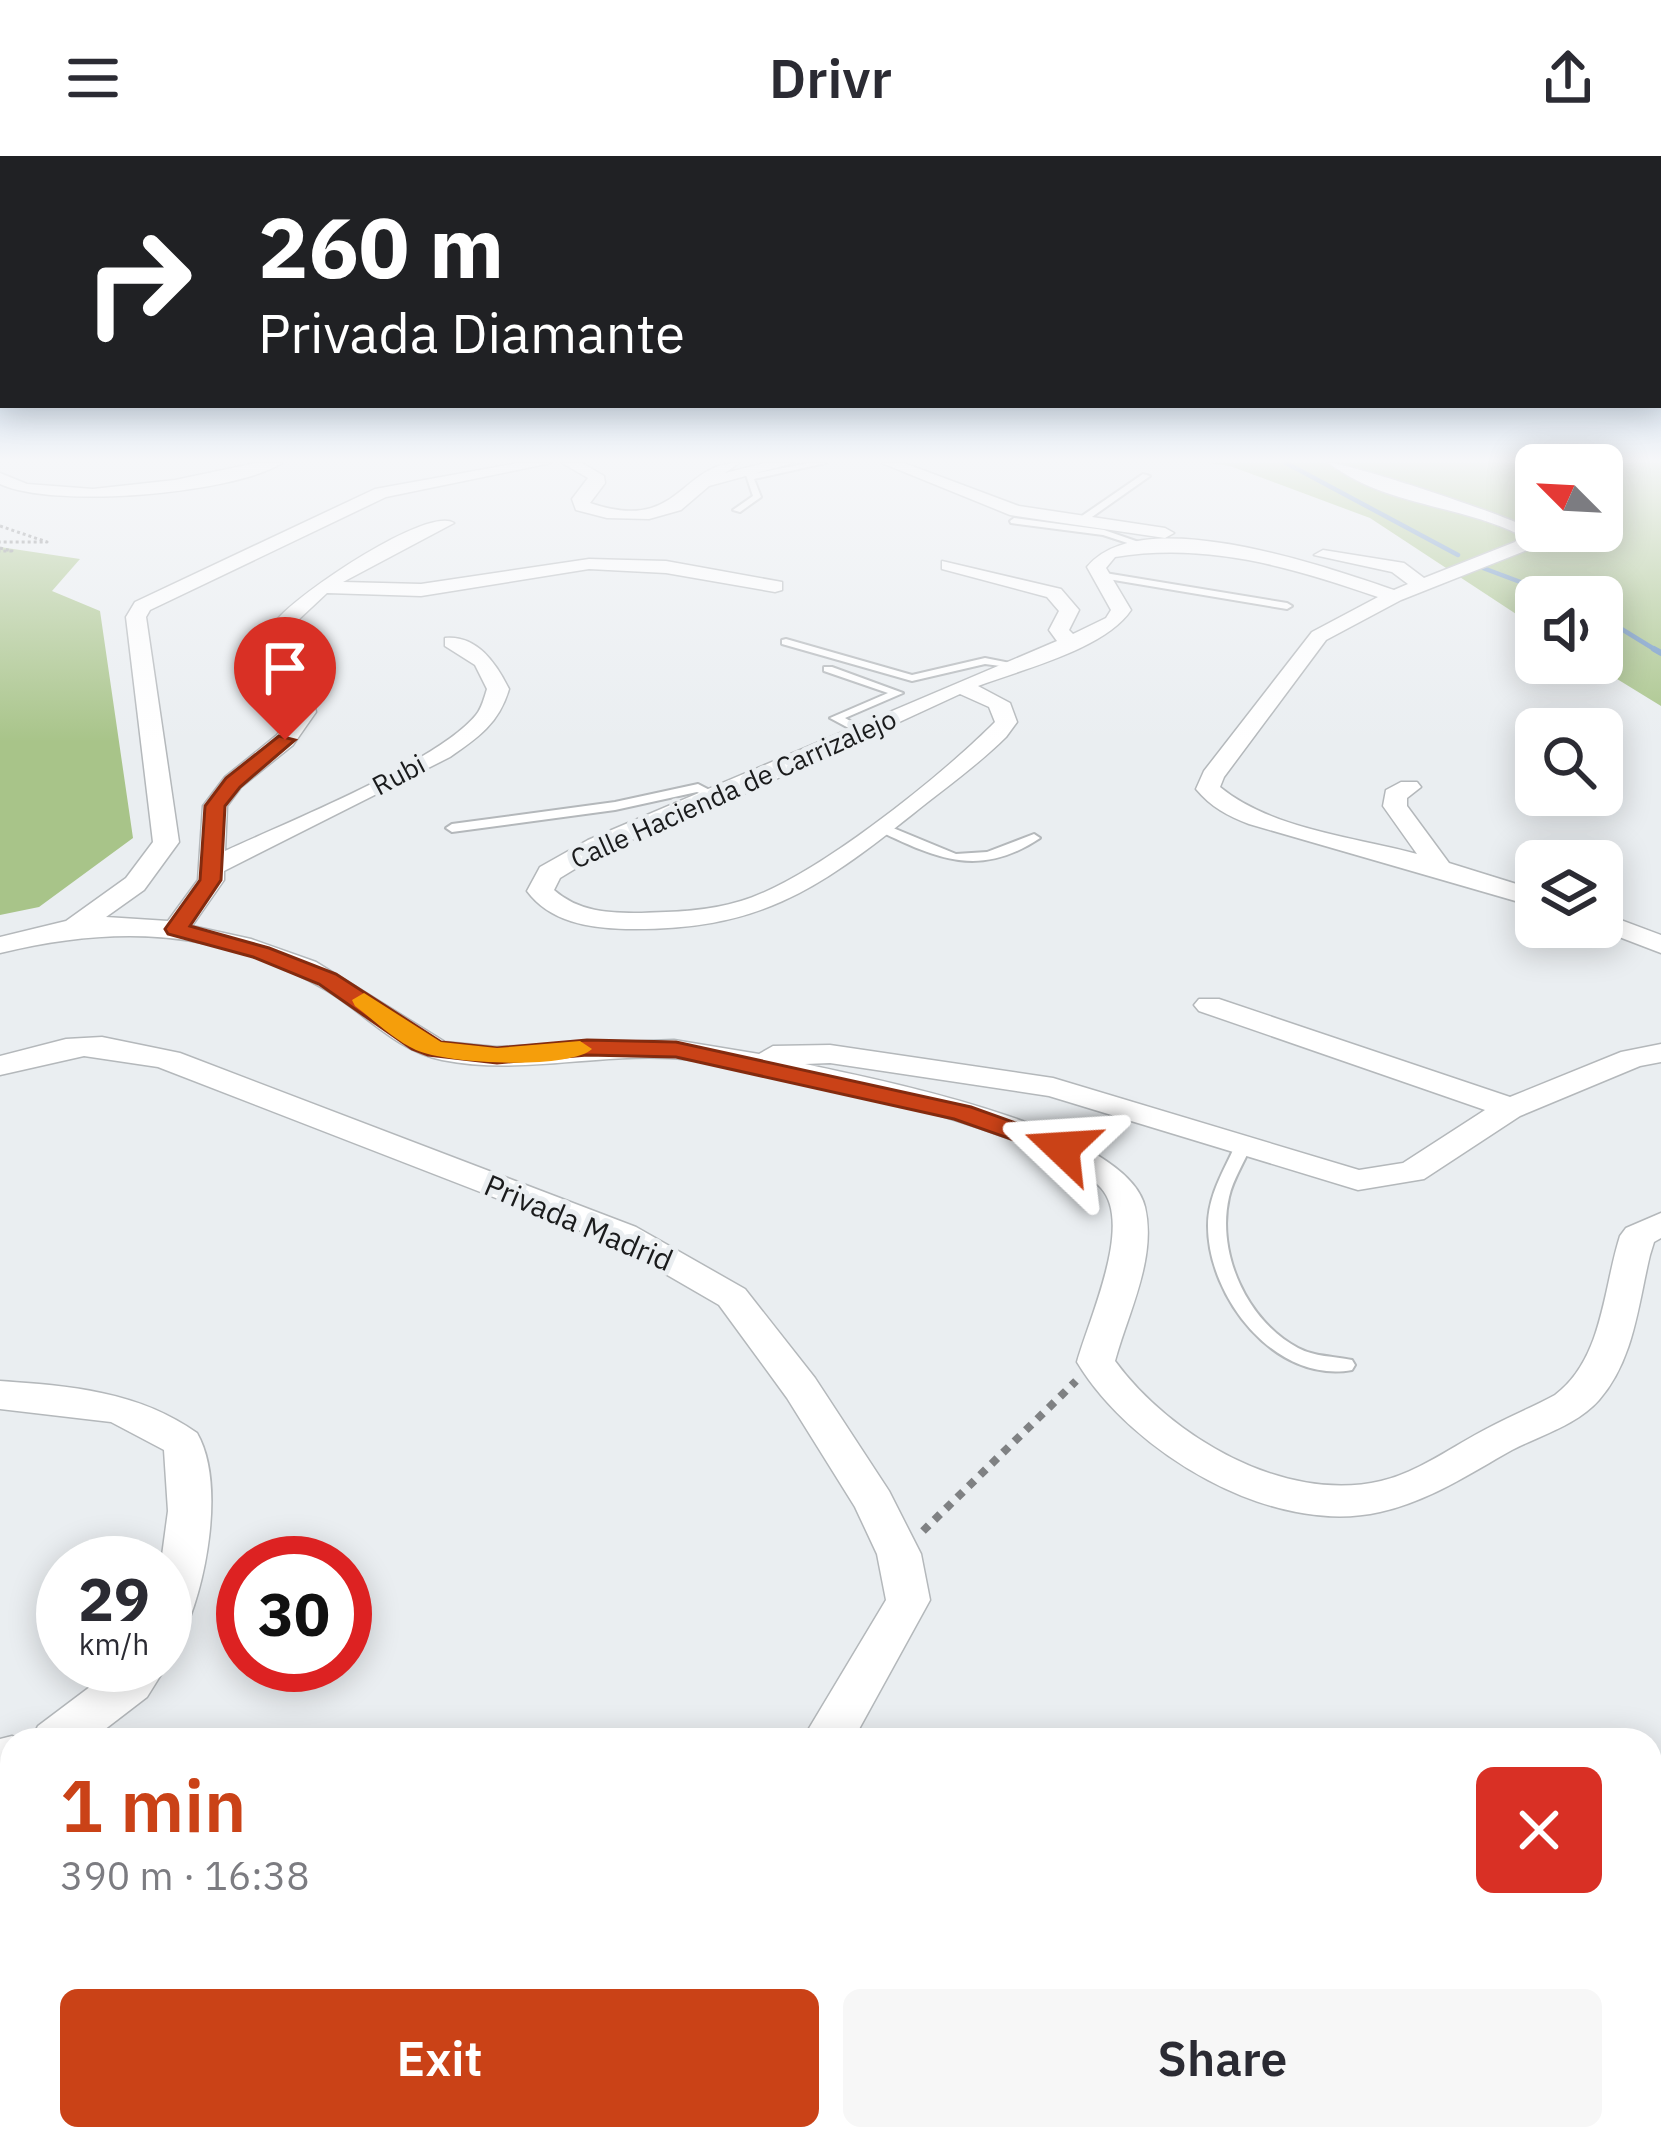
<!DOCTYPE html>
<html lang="en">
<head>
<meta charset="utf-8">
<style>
  :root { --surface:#fff; --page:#f7f7f7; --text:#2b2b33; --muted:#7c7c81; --accent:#ca4217 }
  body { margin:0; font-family:"IBM Plex Sans",sans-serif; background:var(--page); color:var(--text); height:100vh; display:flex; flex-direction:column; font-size:45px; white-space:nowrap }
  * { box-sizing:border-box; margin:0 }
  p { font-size:39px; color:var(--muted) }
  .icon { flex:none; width:66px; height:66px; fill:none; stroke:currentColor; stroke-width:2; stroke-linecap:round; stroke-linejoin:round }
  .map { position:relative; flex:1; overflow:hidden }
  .details { position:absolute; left:0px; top:1572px; width:1662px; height:423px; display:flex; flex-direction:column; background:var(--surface); border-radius:36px 36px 0 0; box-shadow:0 6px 30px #0003 }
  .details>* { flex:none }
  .hud { position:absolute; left:0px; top:0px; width:1662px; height:252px; box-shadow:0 6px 30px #0003; background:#202124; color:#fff; overflow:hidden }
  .needle { width:78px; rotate:294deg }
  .controls { position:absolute; left:1515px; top:288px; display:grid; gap:24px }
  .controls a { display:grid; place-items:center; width:108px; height:108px; border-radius:18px; background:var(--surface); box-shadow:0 6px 30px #0003; font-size:60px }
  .speed { position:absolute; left:36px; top:1380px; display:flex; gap:24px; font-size:60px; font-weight:700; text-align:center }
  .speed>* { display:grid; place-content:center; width:156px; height:156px; border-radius:50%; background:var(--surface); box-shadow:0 6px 30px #0003; line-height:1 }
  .speed small { font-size:30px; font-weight:400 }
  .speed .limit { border:18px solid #d22; background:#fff; color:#111 }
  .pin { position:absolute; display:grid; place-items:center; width:102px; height:102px; color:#fff; margin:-123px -51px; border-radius:50% 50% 50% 0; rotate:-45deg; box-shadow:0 0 12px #0007 }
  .pin .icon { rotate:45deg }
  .me { position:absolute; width:132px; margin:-66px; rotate:290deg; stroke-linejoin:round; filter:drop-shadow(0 0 9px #0008) }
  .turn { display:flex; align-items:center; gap:42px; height:252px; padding:0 60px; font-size:54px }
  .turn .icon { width:156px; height:156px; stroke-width:2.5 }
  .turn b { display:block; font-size:84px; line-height:102px }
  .round { display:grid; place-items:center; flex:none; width:126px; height:126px; border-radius:18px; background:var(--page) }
  .head { display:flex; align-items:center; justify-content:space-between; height:204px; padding:0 60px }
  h1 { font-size:72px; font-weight:600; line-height:90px; color:var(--accent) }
  .action { display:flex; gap:24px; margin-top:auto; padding:24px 60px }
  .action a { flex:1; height:138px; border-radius:18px; background:var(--accent); color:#fff; font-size:48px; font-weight:600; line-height:138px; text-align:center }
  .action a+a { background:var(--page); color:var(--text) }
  header { display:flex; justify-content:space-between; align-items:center; height:156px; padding:0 60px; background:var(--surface); font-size:54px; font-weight:600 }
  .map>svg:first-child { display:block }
  .forest { fill:#a8c489; fill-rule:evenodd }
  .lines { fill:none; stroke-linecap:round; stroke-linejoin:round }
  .stream-far1 { stroke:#6992c2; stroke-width:4.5 }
  .stream { stroke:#6992c2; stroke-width:6 }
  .lane-casing { stroke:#b4b8bb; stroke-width:4 }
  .street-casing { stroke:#b4b8bb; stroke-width:3 }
  .path-far1 { stroke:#7f8183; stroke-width:3; stroke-dasharray:3 3; stroke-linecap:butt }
  .path { stroke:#7f8183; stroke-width:8; stroke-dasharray:8 8; stroke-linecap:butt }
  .lane { fill:#fff; fill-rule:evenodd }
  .street { fill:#fff; fill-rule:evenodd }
  .route { fill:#ca4217; stroke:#832b0f; stroke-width:3 }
  .slow { fill:#f59e0b }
  .labels { text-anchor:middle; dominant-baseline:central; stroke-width:10; stroke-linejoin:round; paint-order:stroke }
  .far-street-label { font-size:27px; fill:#1a1b1c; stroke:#eaeef1 }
  .street-label { font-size:30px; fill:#1a1b1c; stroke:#eaeef1 }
</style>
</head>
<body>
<header><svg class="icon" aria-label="menu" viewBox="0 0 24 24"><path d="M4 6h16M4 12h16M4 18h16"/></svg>Drivr<svg class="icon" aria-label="share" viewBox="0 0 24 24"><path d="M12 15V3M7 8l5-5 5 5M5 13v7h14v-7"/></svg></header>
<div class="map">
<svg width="1661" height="1993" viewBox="0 0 1661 1993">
  <rect width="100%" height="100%" fill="#eaeef1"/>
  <!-- forest -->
  <path class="forest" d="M1208 307H1661V550L1591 507H1602V441H1536V471L1370 362 1230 310ZM1536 309H1602V375H1536Z
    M0 391 80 403 52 435 100 455 133 682 39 751 0 759Z"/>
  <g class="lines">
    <!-- stream-far1 -->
    <path class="stream-far1" d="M1286 307 1458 399
      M1483 412 1560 441
      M1602 461 1659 496"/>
    <!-- stream -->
    <path class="stream" d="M1654 493 1661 497"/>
    <!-- lane casing -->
    <g class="lane-casing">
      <path id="lane" d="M810 307H826L754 323 761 341 740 356 733 354 753 340 746 319Z
        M1143 318 1150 320 1082 368H1076V364Z
        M1014 362 1104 374 1156 392 1152 395 1103 379 1011 367 1010 365Z
        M1099 416 1287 447 1292 450 1287 453 1096 421V417Z
        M786 483 912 519 985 502 1021 509 1016 512 985 508 912 525 782 488V484Z
        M824 511H832L903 537 845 562 868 575 858 577 830 562 888 537 824 515Z
        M698 628 723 641 717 645 697 636 615 654 452 676 446 672 452 668 615 646Z
        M881 667 956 698 987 696 1034 678 1040 682C979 723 936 702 877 674L875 671Z
        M1243 985 1251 990C1244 1007 1233 1023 1229 1041 1216 1097 1247 1165 1298 1192 1315 1201 1333 1200 1352 1204L1355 1209 1352 1214C1275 1228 1208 1141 1208 1070 1208 1040 1223 1016 1235 990Z"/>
    </g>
    <!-- street casing -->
    <g class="street-casing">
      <path id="street" d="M256 307H282C233 338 54 353 0 328V317L27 328 93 333 175 324Z
        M518 307H551L386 341 150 454 146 461 179 686 144 734 106 761 168 765 198 724 203 650 225 621 277 579 294 556 276 465C297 438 427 350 454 367L343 426 421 428 589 403 666 405 782 426V434L775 436 666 417 589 413 421 440 327 437 296 466 316 556 293 589 241 631 227 650 225 695C285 667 438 606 476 559 482 552 484 542 487 533L475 509 445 490V482C477 479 496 507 509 533 499 567 479 581 450 601L224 715V724L192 770 251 783 316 806 445 886 496 891 674 884 759 898 773 890 830 889 1053 922 1359 1014 1403 1007 1485 954 1199 855 1194 849 1199 843H1219L1510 941 1621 896 1661 888V906L1640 910 1520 960 1424 1023 1358 1034 1049 940 830 907 805 908C879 924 1127 972 1145 1051 1157 1102 1128 1157 1115 1205 1170 1280 1284 1348 1381 1325 1419 1316 1453 1290 1488 1272 1510 1260 1533 1251 1555 1239 1603 1203 1603 1133 1620 1080L1626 1072 1661 1057V1082L1654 1086 1650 1099C1638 1149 1634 1204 1599 1244 1577 1269 1541 1279 1512 1294 1469 1318 1429 1345 1380 1356 1272 1381 1131 1296 1077 1206 1088 1165 1134 1068 1101 1032 1050 975 750 906 669 902 593 898 517 919 442 904 395 894 365 857 326 834 220 772 116 769 0 797V781L66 765 126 722 153 686 126 461 135 446 375 333Z
        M562 307H582L604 320 605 327 590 347C681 378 679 307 739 307L725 317 765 307H793L709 330 681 354 649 363 607 362 576 354 572 343 588 322Z
        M882 307H904L1019 350 1165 372 1174 377 1165 382 1010 359Z
        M1329 307C1350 307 1525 365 1540 378L1527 394 1401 444 1326 484 1224 621 1220 631C1271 673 1354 681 1417 698L1383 650 1386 634 1401 626H1417L1421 631 1407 642V650L1449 707 1536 734V751L1249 668C1228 660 1211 651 1196 633L1204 615 1312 476 1378 441C1291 411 1207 386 1115 401L1106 412 1131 454C1105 493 1023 513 978 530L1010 547 1017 566 1006 581C978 609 945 632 914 657 815 736 757 775 626 773 589 772 550 766 527 735L540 711 588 684 1057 485 1049 474 1059 455 1047 441 942 413V405L1061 433 1079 454 1069 474 1073 478 1106 462 1111 454 1087 411C1140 345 1326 411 1394 434L1408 428 1392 416 1314 399 1323 394 1404 407 1424 422 1515 386 1520 379C1461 349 1382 349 1329 307ZM960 538 989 551 995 566 990 571C936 624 812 724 741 745 709 755 674 756 641 757 608 757 579 756 554 734L560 722 606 694 726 646Z
        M1602 757 1661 779V797L1593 771H1602Z
        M102 881 180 897 636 1071 745 1133 815 1222 889 1335 921 1398 930 1444 853 1584H802L886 1444 877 1398 855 1351 787 1242 719 1149 612 1087 158 911 84 900 0 919V900L66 883Z
        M0 1225C70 1230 138 1235 197 1277 226 1327 206 1433 181 1482L165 1487V1407H161L168 1355 164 1294 111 1266 0 1253Z
        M165 1505 167 1509 147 1541 91 1584H31L38 1570 119 1509H165Z
        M12 1580 22 1584H12V1622L0 1625V1583Z
        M0 1912 12 1913V1969L0 1968Z
        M920 1983H978L980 1993H922Z
        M1185 1983H1243L1241 1993H1183Z"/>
    </g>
    <!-- path-far1 -->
    <path class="path-far1" d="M0 370 47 386H0
      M0 392 12 395H0"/>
    <!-- path -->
    <path class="path" d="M923 1375 1076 1225"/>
    <!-- lane -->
    <use href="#lane" class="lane"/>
    <!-- street -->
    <use href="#street" class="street"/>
  </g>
  <!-- sky -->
  <linearGradient id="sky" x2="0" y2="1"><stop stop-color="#75a6d9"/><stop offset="0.52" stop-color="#f6f7f9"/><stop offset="1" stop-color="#f6f7f9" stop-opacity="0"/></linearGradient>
  <rect width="1661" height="586" fill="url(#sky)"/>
  <!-- route -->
  <path class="route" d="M279 580 295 584 240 631 225 650 221 724 190 770 269 792 336 818 441 886 497 892 587 884 676 886 971 951 1072 987 1076 992 1062 1001 954 963 676 901 587 899 497 907 428 899 412 893 319 828 253 801 168 778 165 773 200 724 205 650 226 622Z"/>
  <!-- slow -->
  <path class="slow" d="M364 837 441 886 497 892 580 885 592 893C569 914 446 908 416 894 394 884 374 864 355 850L352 844Z"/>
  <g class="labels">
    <!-- far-street labels -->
    <g class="far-street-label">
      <text transform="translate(398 618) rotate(-28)">Rubi</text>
      <text transform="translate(733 632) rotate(-24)">Calle Hacienda de Carrizalejo</text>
    </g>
    <!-- street labels -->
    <g class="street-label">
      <text transform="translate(579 1066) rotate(23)">Privada Madrid</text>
    </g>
  </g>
</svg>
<div class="controls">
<a><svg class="needle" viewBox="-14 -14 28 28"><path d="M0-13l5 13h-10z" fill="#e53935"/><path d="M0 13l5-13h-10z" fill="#7c7c81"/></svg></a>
<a><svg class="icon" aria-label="sound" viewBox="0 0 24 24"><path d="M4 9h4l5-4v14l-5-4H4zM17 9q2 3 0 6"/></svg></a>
<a><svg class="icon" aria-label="search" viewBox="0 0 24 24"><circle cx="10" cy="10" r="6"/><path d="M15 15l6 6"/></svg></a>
<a><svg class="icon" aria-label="layers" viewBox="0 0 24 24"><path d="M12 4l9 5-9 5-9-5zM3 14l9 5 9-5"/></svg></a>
</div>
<div class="speed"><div>29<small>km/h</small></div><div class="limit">30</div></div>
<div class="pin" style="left:285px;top:584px;background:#d93025"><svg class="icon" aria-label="arrive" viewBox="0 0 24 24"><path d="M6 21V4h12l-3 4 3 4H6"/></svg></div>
<svg class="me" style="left:1062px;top:992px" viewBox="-20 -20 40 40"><path d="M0-17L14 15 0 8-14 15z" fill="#ca4217" stroke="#fff" stroke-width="4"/></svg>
<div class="hud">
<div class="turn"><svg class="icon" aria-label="right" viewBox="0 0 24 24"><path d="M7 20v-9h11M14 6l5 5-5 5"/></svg><div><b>260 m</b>Privada Diamante</div></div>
</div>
<section class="details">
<div class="head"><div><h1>1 min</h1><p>390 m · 16:38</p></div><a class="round" style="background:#d93025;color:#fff"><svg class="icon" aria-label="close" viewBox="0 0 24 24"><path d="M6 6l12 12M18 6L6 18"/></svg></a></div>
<div class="action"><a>Exit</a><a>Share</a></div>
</section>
</div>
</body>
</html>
